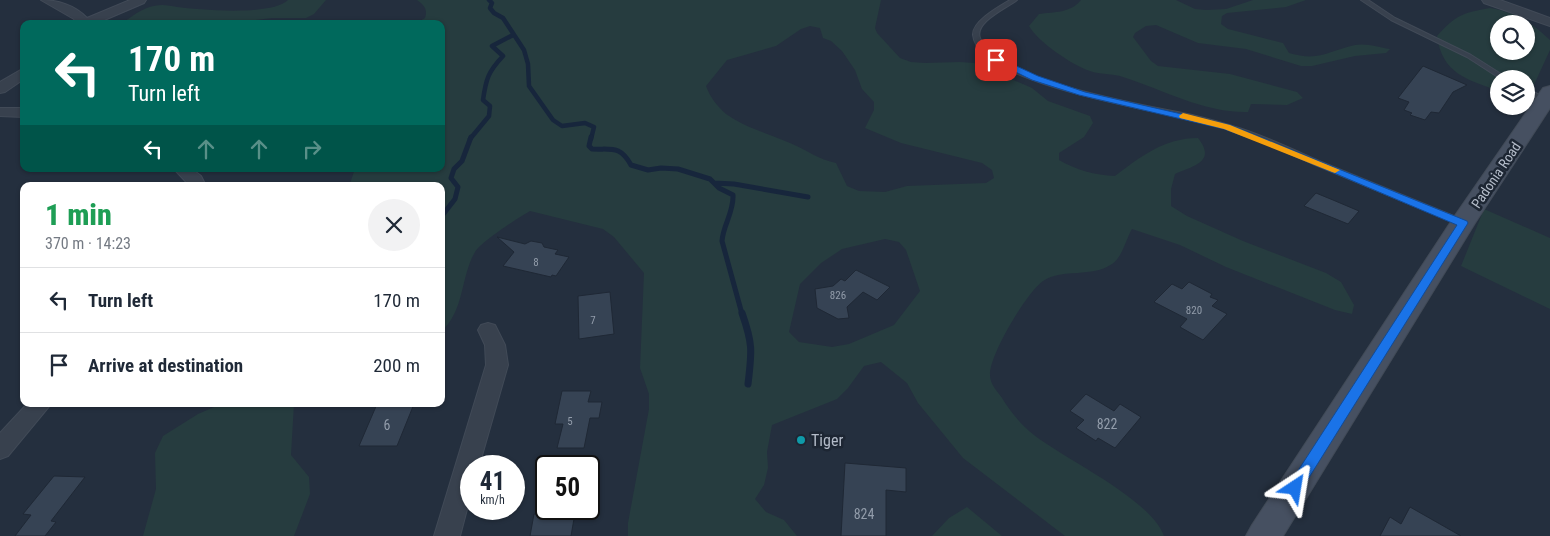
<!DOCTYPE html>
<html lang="en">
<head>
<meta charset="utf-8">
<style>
  :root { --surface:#fff; --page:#f2f2f3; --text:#1f2937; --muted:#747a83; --line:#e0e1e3 }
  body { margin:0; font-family:"Roboto Condensed",sans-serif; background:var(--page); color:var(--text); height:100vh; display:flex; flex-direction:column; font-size:19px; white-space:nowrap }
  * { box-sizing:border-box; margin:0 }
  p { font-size:16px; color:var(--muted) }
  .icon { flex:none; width:28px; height:28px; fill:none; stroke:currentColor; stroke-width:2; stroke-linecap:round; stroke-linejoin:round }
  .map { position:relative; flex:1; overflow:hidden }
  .sheet { position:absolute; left:20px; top:182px; width:425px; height:225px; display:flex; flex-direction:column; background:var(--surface); border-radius:10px; box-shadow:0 1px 4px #0004 }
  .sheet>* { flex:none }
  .banner { position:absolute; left:20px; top:20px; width:425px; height:152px; border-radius:10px; box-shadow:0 1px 4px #0004; background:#00695c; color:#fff; overflow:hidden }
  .buttons { position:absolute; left:1490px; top:15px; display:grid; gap:10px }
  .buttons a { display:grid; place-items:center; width:45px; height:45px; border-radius:50%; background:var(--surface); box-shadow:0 1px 4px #0004; font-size:25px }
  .speed { position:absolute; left:460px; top:455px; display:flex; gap:10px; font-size:25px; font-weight:700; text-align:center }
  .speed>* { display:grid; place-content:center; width:65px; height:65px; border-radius:50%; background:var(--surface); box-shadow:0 1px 4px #0004; line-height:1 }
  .speed small { font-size:12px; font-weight:400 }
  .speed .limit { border:2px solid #111; border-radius:8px; background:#fff; color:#111 }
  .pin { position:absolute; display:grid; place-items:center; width:42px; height:42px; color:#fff; margin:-21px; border-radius:10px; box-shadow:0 2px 8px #0006 }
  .me { position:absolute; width:55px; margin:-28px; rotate:33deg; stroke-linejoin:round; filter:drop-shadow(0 0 4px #0008) }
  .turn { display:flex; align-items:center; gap:18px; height:105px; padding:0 25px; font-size:22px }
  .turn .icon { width:65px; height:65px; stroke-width:2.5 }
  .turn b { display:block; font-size:35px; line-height:42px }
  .lanes { display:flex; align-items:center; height:48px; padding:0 25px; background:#0003; justify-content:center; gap:25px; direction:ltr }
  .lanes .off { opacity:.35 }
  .round { display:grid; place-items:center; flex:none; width:52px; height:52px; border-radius:26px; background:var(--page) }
  .summary { display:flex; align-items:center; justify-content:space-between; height:85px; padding:0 25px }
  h1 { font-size:30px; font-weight:800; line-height:38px; color:#1e9e55 }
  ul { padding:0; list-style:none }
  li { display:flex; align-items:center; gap:15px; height:65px; padding:0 25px; border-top:1px solid var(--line) }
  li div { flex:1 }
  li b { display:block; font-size:19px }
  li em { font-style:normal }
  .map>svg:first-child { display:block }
  .green { fill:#263c3f; fill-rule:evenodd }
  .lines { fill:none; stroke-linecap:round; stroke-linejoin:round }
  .stream-far2 { stroke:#17263c; stroke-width:4.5 }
  .stream-far1 { stroke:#17263c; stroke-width:5 }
  .stream { stroke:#17263c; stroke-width:7 }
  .building { fill:#364354; stroke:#1f2835 }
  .lane-casing { stroke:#414a57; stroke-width:2 }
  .street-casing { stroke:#414a57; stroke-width:2 }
  .secondary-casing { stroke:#414a57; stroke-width:2 }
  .lane { fill:#38414e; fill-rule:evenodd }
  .street { fill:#38414e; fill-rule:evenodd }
  .secondary { fill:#465061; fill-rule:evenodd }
  .route { fill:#1a73e8; stroke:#114b97 }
  .slow { fill:#f59e0b }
  .culture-dot { fill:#0f9aa8; stroke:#1d2633; stroke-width:2 }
  .labels { text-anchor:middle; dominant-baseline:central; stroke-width:5; stroke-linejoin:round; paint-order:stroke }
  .number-label { font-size:11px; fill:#929caa }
  .street-label { font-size:14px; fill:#b4bcc9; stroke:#1d2633 }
  .near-number-label { font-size:14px; fill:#929caa }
  .near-poi-label { font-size:16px; fill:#b4bcc9; stroke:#1d2633; text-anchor:start }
</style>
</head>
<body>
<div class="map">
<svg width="1550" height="536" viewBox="0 0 1550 536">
  <rect width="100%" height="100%" fill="#242f3e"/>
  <!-- green -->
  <path class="green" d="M288 0H326L314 14 306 18H272L224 24H129L124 22C135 14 147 5 162 5 167 5 172 6 177 7 200 10 272 16 288 0Z
    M417 0H881L875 28 877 33 900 58 911 62 925 63 960 62 974 63 1032 88 1048 101 1090 116 1093 123 1084 137 1059 153V160C1076 170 1095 175 1115 176 1140 157 1164 138 1198 138 1217 162 1193 166 1175 174L1171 189V206L1187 216 1243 241 1326 273 1341 282 1354 305 1352 314 1335 310 1226 267 1180 245 1132 229C1126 239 1122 258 1112 264 1092 278 1063 268 1043 281 1026 293 989 356 990 375 990 384 997 391 1002 398 1010 411 1022 426 1034 435 1066 460 1151 499 1164 536H1065L963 458 918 403 907 383 881 362 864 366 848 388 837 399 772 425 767 452 768 468 764 485 755 499 766 512 784 520 797 536H628V523L649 409V394L640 368 644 273 614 237 603 229 530 211C518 218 482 241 475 252 460 278 465 310 441 332V186H349L355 169H441V24H415L425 18C428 9 424 5 417 0ZM810 26 820 28 823 38 831 41 842 51 855 70 862 89 874 102V110L865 128 901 143 982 163 992 170 994 178 986 183 907 186 885 192 859 191 847 186 836 163C817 159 807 150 790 143 769 134 744 127 726 114 717 106 710 97 706 86L727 60 776 46 801 29ZM885 239 899 242 906 250 920 291 894 325 849 344 832 347 799 342 789 332 800 284 821 263 842 249Z
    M1081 0H1176L1195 9 1206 10 1226 9 1253 0H1306L1286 7 1227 13 1222 16 1221 24 1228 29 1283 43 1289 53C1319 62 1328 51 1355 45 1366 43 1379 47 1390 49L1386 53 1355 56 1312 66H1301L1246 49 1198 43 1156 25 1146 26 1135 33 1133 37 1151 61 1158 66 1230 74 1297 92 1303 98 1287 105 1251 104 1248 112C1204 113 1164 90 1123 77 1112 73 1100 75 1090 71 1072 65 1038 42 1029 26L1039 14C1054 12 1071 13 1081 0Z
    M1490 8C1517 13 1531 22 1550 40V50L1527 100 1526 79H1499V91C1468 80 1442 74 1437 36 1456 15 1462 13 1490 8ZM1499 24H1526V51H1499Z
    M1484 209 1550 238V309L1461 266Z
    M221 404H294L291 455 309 477 310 494 294 536H143L156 489 155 453 163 436 198 414Z
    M967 507 1002 536H932L949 518Z"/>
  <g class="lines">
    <!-- stream-far2 -->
    <path class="stream-far2" d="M489 0 492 3 490 8 494 13 503 18 524 50 528 64 529 86 553 120 562 126 585 123 594 127 591 139
      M470 139 489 116 490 106 483 100C486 79 488 72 503 56L492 46 513 35"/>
    <!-- stream-far1 -->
    <path class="stream-far1" d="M591 137 589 146 592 149C612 150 620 145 631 165L648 170 661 168 678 169 710 179 719 188 733 195C734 212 723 225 722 241L742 314
      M714 183 734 184 808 197
      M441 217 455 199 458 187 451 178 454 169 462 161 471 137"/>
    <!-- stream -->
    <path class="stream" d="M742 313C753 344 752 351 748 384"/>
  </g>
  <!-- building -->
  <path class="building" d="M1423 66 1467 85 1453 92 1439 113 1431 112 1425 120 1410 115 1412 113 1404 110 1409 102 1398 98Z
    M1316 193 1333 200 1359 211 1348 224 1304 206Z
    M497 237 525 244 531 241 542 243 544 247 558 250 555 254 569 257 556 276 552 275 551 277 503 266 514 252Z
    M856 270 890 287 877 300 863 292 847 307 849 318 838 319 817 308 815 289 833 286 841 279 845 281Z
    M1189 282 1212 294 1210 297 1218 300 1212 306 1227 314 1203 340 1180 327 1187 319 1154 302 1172 284 1182 289Z
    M610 292 614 334 579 339 578 296Z
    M562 391H591L588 402H602L599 418H590L584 448H557L563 424H555Z
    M1086 394 1114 411 1120 404 1141 417 1115 448 1098 438 1096 441 1076 428 1084 420 1070 411Z
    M377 404H414L397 446H359Z
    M845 463 906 468V492L886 490V536H841Z
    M54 476 85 477 51 521 56 522 45 536H15L31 515 23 514Z
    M1410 507 1461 536H1380L1390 517 1401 524Z
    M575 513 571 536H530L534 514Z"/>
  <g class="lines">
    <!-- lane casing -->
    <g class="lane-casing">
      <path id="lane" d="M1010 0H1017C1007 8 974 22 980 38 994 81 1150 106 1192 115 1209 119 1226 124 1242 129 1269 138 1294 150 1319 161 1368 181 1417 201 1466 221L1467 223 1466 225H1460C1411 205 1362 184 1313 164 1288 153 1263 141 1236 132 1222 127 1207 123 1193 120 1153 110 977 83 973 35 972 21 1000 6 1010 0Z
        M1361 0H1368L1395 18 1471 55 1509 79H1501L1467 57 1391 20Z
        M1526 88 1547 99 1548 100 1545 102 1543 101 1526 93Z"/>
    </g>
    <!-- street casing -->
    <g class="street-casing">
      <path id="street" d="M41 0C57 0 75 5 87 18L130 0H146L144 3 95 24H76L74 19Z
        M1482 0H1500L1550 18V26L1484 3Z
        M24 68V79L5 92 0 93V82Z
        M0 108H24V117L0 116Z
        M174 169H192L201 176 206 186H190Z
        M488 323 495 325 505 345 508 365 479 466H471V494L460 536H434L486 365 485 345 478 330 481 325Z
        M27 404H51L8 456 0 459V433Z"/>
    </g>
    <!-- secondary casing -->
    <g class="secondary-casing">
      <path id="secondary" d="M1550 86V108L1475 223 1283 536H1246L1252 525 1454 217 1543 88Z"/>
    </g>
    <!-- lane -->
    <use href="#lane" class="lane"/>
    <!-- street -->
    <use href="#street" class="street"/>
    <!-- secondary -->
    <use href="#secondary" class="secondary"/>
  </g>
  <!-- route -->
  <path class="route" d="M993 58H999L1038 76 1085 92 1230 125 1467 221 1468 223 1300 492 1295 494 1290 492 1288 488 1290 483 1457 225 1263 143 1224 129 1079 95 1032 80 993 61Z"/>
  <!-- slow -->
  <path class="slow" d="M1183 113 1230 125 1340 170 1335 173 1332 172 1224 129 1180 118 1179 116Z"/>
  <!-- markers -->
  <circle class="culture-dot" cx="801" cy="440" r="5"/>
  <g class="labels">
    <!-- number labels -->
    <g class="number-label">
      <text x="536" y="262">8</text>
      <text x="838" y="295">826</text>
      <text x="1194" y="310">820</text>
      <text x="593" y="320">7</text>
      <text x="570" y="421">5</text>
    </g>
    <!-- street labels -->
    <g class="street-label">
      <text transform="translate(1496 175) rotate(-56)">Padonia Road</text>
    </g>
    <!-- near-number labels -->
    <g class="near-number-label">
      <text x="1107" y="424">822</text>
      <text x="387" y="425">6</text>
      <text x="864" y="514">824</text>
    </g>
    <!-- near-poi labels -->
    <g class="near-poi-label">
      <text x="811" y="440">Tiger</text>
    </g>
  </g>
</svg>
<div class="buttons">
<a><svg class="icon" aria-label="search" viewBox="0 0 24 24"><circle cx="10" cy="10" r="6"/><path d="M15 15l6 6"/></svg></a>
<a><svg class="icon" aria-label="layers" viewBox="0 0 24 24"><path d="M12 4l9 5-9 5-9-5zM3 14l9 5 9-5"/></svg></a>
</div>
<div class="speed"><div>41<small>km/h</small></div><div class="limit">50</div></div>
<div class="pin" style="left:996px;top:60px;background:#d93025"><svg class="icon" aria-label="arrive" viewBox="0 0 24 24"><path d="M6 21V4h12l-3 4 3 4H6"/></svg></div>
<svg class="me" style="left:1295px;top:488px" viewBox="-20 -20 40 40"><path d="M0-17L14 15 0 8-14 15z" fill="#1a73e8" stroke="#fff" stroke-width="4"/></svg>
<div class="banner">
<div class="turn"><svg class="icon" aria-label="left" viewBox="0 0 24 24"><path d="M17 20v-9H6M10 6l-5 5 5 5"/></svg><div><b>170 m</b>Turn left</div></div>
<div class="lanes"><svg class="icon" aria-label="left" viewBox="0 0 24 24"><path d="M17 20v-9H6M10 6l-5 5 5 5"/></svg><svg class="icon off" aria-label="ahead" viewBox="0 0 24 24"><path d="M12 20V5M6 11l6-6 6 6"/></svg><svg class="icon off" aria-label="ahead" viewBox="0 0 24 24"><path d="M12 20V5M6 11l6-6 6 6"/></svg><svg class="icon off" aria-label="right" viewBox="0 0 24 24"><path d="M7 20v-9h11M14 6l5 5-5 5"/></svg></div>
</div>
<section class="sheet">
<div class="summary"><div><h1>1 min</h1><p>370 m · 14:23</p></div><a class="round"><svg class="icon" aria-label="close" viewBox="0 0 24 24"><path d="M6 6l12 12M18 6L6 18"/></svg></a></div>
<ul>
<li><svg class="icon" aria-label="left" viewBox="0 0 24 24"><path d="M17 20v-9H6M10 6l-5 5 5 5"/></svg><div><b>Turn left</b></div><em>170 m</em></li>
<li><svg class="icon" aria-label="arrive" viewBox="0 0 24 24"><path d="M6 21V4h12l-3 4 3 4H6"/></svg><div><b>Arrive at destination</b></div><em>200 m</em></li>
</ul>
</section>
</div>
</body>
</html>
